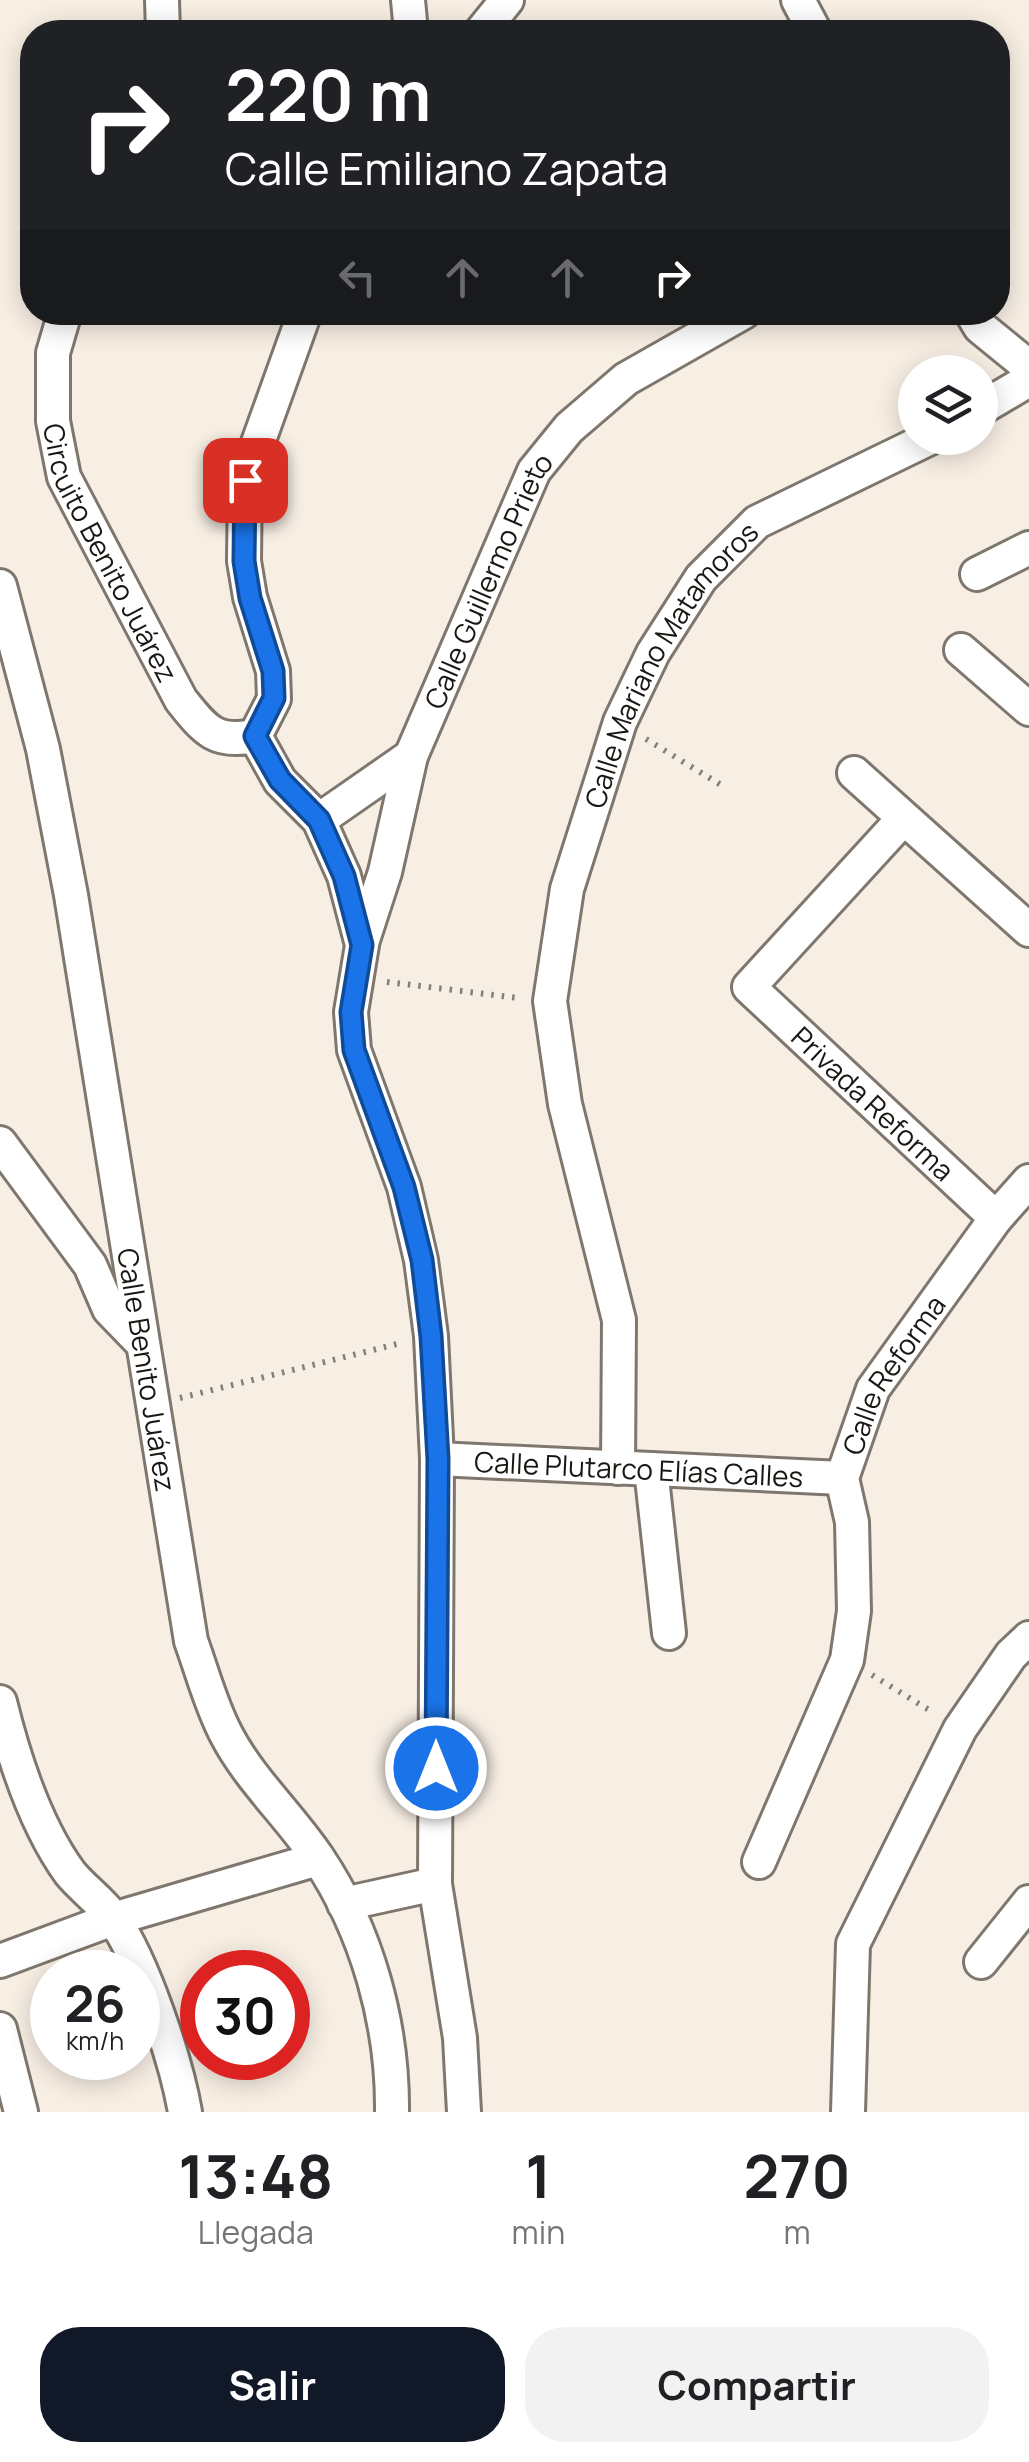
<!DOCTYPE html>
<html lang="es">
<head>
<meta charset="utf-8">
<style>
  :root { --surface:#fff; --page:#f2f2f2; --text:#202124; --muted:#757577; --accent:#111827 }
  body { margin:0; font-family:Manrope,sans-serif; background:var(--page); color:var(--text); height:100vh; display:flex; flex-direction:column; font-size:38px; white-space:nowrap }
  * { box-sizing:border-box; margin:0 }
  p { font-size:32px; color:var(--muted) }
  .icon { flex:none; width:55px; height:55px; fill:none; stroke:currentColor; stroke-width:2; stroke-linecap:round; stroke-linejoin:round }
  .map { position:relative; height:2112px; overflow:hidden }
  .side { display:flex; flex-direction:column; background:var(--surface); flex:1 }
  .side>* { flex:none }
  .guide { position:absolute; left:20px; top:20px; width:990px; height:305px; border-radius:40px; box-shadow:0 5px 25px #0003; background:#202124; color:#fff; overflow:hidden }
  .fabs { position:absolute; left:898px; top:355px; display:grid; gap:20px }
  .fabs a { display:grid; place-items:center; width:100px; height:100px; border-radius:50%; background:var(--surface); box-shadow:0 5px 25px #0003; font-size:50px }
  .speed { position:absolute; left:30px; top:1950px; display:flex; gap:20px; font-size:50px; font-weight:700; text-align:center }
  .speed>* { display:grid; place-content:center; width:130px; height:130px; border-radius:50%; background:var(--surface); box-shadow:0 5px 25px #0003; line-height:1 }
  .speed small { font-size:25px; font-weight:400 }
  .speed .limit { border:15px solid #d22; background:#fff; color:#111 }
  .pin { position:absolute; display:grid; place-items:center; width:85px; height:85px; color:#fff; margin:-42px; border-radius:20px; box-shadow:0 5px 15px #0006 }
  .me { position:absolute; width:110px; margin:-55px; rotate:0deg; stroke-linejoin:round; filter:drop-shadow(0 0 8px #0008) }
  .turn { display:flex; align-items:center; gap:35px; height:210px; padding:0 40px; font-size:45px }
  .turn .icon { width:130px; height:130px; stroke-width:2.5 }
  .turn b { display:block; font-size:70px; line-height:85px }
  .lanes { display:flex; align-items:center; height:95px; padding:0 40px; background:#0003; justify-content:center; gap:50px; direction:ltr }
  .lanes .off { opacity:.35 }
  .eta { display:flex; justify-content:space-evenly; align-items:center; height:170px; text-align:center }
  .eta b { font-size:60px; font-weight:700; line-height:70px }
  .primary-button { display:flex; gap:20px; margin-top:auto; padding:20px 40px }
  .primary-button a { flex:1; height:115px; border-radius:40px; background:var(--accent); color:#fff; font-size:40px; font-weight:700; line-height:115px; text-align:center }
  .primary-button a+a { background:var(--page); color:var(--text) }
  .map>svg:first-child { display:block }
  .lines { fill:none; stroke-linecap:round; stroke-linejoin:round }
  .minor-casing { stroke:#7f776d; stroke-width:38 }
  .path { stroke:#857f77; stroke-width:6; stroke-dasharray:2.5 8; stroke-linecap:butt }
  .minor { stroke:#fff; stroke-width:32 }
  .route-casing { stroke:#114b97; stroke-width:25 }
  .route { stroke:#1a73e8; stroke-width:18 }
  .labels { text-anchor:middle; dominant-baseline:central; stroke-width:8; stroke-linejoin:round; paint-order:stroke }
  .street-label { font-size:28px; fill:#1a1713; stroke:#fefefe }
</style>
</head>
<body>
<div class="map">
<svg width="1029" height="2112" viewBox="0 0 1029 2112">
  <rect width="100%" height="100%" fill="#f8efe4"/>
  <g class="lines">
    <!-- minor casing -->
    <g class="minor-casing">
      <g id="minor">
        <path d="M162 0 163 32"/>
        <path d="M408 0 411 32"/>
        <path d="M798 0 815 32"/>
        <path d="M481 32 507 0"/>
        <path id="s1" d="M65 312 53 353V421L64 477 181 700C205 730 215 744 255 736"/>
        <path d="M971 312 980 327 1029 367"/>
        <path d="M980 409 1029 380"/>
        <path d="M977 574 1029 548"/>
        <path id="s2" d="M0 586 43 749 71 895 191 1641C202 1671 211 1706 226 1734 249 1779 290 1816 318 1858 367 1931 393 2024 392 2112"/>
        <path d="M961 650 1029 709"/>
        <path d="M255 736 280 781 319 820 344 876 362 945 351 1012 354 1050 404 1187 421 1260 431 1336 437 1459 435 1884 460 2038 464 2112"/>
        <path d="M255 736 274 699 273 671 250 597 244 561 245 479 305 312"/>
        <path d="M854 773 1029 930"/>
        <path id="s3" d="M903 819 749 987 996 1218"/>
        <path d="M319 820 411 756"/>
        <path id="s4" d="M362 943 385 872 411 756 534 471 569 428 626 379 744 312"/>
        <path d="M0 1143 90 1265 109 1309 140 1341"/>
        <path id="s5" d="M437 1459 842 1478"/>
        <path id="s6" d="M618 1468 619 1320 565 1104 550 1001 567 889 620 722 653 653 701 578 757 522 930 438"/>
        <path d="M651 1469 669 1633"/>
        <path d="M0 1702C14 1759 35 1825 70 1873 83 1889 101 1901 113 1918 143 1961 176 2060 185 2112"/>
        <path id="s7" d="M759 1862 847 1660 854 1611 852 1522 842 1478 873 1389 996 1218 1029 1181"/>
        <path d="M344 1904 435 1884"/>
        <path d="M0 1961 113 1919 318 1859"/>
        <path d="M981 1962 1029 1902"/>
        <path d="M0 2029 21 2112"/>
        <path d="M848 2112 853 1944 960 1729 1011 1655 1029 1638"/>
      </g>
    </g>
    <!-- path -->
    <path class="path" d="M646 739 726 788
      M387 982 519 998
      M180 1398 401 1343
      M872 1675 934 1713"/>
    <!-- minor -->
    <use href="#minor" class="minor"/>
  </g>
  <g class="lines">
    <!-- route casing -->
    <g class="route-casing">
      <path id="route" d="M245 480 244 561 250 598 273 671 274 698 255 736 280 780 319 820 344 876 362 945 351 1012 354 1050 404 1187 422 1260 431 1336 438 1459 436 1768"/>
    </g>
    <!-- route -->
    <use href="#route" class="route"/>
  </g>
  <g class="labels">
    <!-- street labels -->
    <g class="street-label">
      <text stroke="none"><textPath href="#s1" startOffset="255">Circuito Benito Juárez</textPath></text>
      <text stroke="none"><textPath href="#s4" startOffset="385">Calle Guillermo Prieto</textPath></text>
      <text stroke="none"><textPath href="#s6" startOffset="838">Calle Mariano Matamoros</textPath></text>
      <text stroke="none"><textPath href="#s3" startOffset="398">Privada Reforma</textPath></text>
      <text stroke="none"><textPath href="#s2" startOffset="798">Calle Benito Juárez</textPath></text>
      <text stroke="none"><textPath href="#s7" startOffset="520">Calle Reforma</textPath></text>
      <text stroke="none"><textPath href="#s5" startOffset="202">Calle Plutarco Elías Calles</textPath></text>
    </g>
  </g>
</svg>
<div class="fabs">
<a><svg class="icon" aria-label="layers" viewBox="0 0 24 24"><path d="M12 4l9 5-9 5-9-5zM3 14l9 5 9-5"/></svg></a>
</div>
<div class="speed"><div>26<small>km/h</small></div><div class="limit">30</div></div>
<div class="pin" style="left:245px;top:480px;background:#d93025"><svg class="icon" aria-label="arrive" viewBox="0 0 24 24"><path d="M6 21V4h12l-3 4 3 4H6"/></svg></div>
<svg class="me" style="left:436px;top:1768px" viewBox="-20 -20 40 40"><circle r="17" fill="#1a73e8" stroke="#fff" stroke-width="3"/><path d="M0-11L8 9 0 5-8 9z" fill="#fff"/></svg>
<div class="guide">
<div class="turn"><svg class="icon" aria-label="right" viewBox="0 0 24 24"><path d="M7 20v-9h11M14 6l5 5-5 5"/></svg><div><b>220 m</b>Calle Emiliano Zapata</div></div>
<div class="lanes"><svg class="icon off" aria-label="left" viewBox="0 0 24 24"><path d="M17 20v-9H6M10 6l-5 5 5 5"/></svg><svg class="icon off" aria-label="ahead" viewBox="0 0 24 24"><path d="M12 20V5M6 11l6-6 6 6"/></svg><svg class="icon off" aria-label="ahead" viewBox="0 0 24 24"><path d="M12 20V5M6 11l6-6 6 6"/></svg><svg class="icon" aria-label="right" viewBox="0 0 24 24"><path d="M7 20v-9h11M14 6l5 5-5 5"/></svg></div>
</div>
</div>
<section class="side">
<div class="eta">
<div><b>13:48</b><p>Llegada</p></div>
<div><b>1</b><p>min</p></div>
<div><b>270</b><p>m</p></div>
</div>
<div class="primary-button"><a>Salir</a><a>Compartir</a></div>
</section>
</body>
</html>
